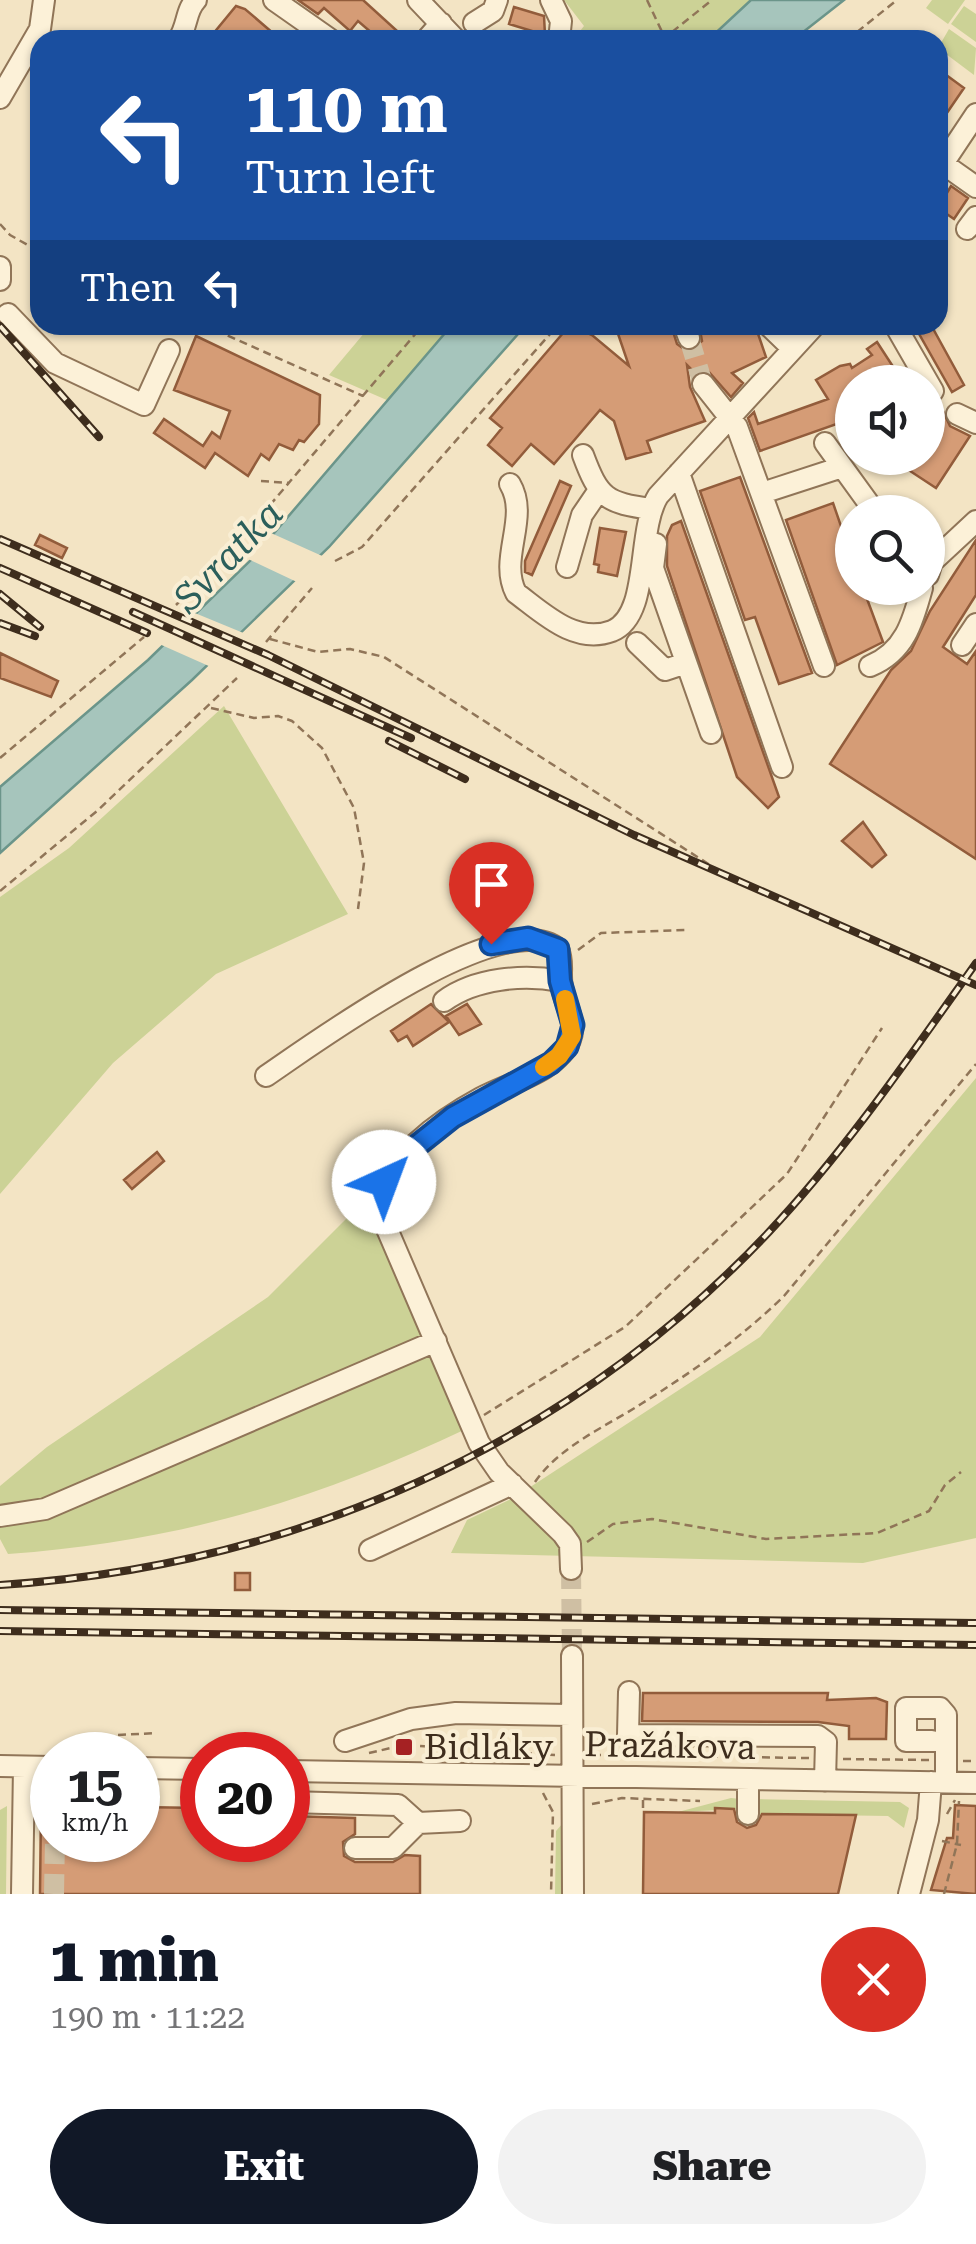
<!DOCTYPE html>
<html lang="en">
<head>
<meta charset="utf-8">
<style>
  :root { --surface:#fff; --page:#f2f2f2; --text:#202124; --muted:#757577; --accent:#111827 }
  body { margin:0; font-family:"Roboto Serif",serif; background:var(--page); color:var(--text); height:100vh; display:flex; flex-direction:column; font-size:38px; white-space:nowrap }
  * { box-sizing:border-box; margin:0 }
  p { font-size:32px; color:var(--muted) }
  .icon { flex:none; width:55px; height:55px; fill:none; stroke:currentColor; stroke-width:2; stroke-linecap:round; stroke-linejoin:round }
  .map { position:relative; height:1894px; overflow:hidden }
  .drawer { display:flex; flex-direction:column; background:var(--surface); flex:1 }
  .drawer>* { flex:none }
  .banner { position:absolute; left:30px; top:30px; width:918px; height:305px; border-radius:30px; box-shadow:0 2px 8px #0004; background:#1a4fa0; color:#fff; overflow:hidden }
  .tools { position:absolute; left:835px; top:365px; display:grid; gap:20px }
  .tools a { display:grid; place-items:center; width:110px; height:110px; border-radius:50%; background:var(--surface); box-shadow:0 2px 8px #0004; font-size:50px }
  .speed { position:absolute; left:30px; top:1732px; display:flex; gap:20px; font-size:50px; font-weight:700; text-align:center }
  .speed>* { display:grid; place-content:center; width:130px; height:130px; border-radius:50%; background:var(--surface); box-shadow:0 2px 8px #0004; line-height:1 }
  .speed small { font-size:25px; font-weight:400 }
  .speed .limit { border:15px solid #d22; background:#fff; color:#111 }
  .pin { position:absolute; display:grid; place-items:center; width:85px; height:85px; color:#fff; margin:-102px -42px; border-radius:50% 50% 50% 0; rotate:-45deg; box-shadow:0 0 10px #0007 }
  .pin .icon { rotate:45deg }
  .me { position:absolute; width:110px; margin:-55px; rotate:43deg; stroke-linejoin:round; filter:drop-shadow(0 0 8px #0008) }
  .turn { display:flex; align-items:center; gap:35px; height:210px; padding:0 50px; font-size:45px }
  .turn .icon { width:130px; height:130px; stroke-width:2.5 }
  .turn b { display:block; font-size:70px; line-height:85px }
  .then { display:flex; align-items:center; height:95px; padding:0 50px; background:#0003; gap:20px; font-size:38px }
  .round { display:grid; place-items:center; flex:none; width:105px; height:105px; border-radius:52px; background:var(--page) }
  .summary { display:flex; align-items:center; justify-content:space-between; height:170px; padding:0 50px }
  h1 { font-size:60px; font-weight:800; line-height:75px; color:var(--accent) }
  .cta { display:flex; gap:20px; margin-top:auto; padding:20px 50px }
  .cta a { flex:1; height:115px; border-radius:60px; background:var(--accent); color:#fff; font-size:40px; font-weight:800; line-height:115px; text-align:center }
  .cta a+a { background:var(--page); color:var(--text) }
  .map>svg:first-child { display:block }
  .green { fill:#ccd296 }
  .water { fill:#a6c5bc; stroke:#6b958a; stroke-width:2.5 }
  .pier { fill:#f3e4c4 }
  .building { fill:#d59c76; stroke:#925c3b; stroke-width:2.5 }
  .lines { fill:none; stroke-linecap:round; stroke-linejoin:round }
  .minor-tunnel { stroke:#cfbfa3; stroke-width:20; stroke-dasharray:20 10; stroke-linecap:butt }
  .minor-casing { stroke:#907558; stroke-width:24 }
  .path { stroke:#907558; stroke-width:2.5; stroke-dasharray:8 5; stroke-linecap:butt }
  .minor { stroke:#fcf1d8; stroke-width:20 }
  .rail-casing { stroke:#3e2d1d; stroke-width:8 }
  .rail { stroke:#f9eed4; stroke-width:4; stroke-dasharray:11; stroke-linecap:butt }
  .route-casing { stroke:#114b97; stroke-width:25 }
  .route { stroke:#1a73e8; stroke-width:18 }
  .slow { stroke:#f59e0b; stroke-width:18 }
  .poi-dot { fill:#a52123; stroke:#f9eed4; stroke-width:4 }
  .labels { text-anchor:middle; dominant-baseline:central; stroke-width:8; stroke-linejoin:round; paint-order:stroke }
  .street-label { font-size:35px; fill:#3e2d1d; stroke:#f9eed4 }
  .poi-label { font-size:35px; fill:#3e2d1d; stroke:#f9eed4; text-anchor:start }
  .water-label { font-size:38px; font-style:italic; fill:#2b5f5b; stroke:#f9eed4 }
</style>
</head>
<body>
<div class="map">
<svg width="976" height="1894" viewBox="0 0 976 1894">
  <rect width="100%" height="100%" fill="#f3e4c4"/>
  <!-- green -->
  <path class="green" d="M564 0H751L708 40H573L584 26Z
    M932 0H965L948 24 926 8Z
    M964 6 976 14V42L951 24Z
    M949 29 976 48 974 75 938 48Z
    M371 325H452L389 401 329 375Z
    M224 706 348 914 216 974 113 1063 0 1194V897L69 848Z
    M976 1078V1538L863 1563 451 1553 467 1520 515 1497 760 1337Z
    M366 1199 422 1338 466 1429C314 1501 176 1542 8 1554L0 1539V1486L47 1447 268 1297Z
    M731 1798 740 1799V1809L678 1812Z
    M756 1799 900 1802 909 1808 904 1828 888 1816 755 1814Z
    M7 1806 6 1894H0V1810Z
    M563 1823 562 1894H555L556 1831Z"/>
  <!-- water -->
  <path class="water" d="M751 0H844L793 40H708Z
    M452 325H526L329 547 192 680 0 853V787L148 660 251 560Z"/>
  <!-- pier -->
  <path class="pier" d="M271 533 320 555 325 557 299 583 246 558Z
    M190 611 241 632 246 634 211 667 157 643Z"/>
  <!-- building -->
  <path class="building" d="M298 0H363L407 40H380L358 21 350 31 324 8 318 14Z
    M236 6 245 9 281 40H208Z
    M514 7 544 16 545 35 509 24Z
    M938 69 964 88 938 126Z
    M951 186 968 198 954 219 938 208Z
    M570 325 592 335 629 366 615 325H671L677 344 688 352 702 341 699 325H755L766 357 732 373 743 383 731 397 709 372 695 373 687 365 690 387 705 421 647 441 651 452 626 459 614 421 600 410 554 464 531 444 512 466 488 445 502 428 490 418Z
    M914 325H931L964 385 952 392Z
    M196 336 320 395 319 424 304 442 299 440 293 450 279 444 269 460 261 454 248 476 215 453 205 468 154 433 164 419 203 446 212 432 220 438 230 411 174 390Z
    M877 342 903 382H852V441L842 422 760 451 748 418 754 412 758 424 828 399 816 380 840 366 850 364 852 368 872 355 867 349Z
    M944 413 950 426 970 436 936 488 907 469 914 458H928V437Z
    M740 477 812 673 779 684 755 617 745 620 700 491Z
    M560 481 571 486 532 575 525 572V561Z
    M833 503 852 558V588H863L883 642 837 665 786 520Z
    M681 521 779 797 768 808 737 777 667 566V536L672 525Z
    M600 528 626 532 617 576 598 572 599 565 594 564Z
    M40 535 67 548 62 558 35 545Z
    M976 540V595L943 647 967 664 976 651V859L830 764 891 670 911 651 930 611Z
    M0 653 58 681 51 697 0 678Z
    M863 822 886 855 872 867 842 841Z
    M431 1004 449 1022 413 1046 407 1036 398 1041 391 1031Z
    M467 1004 481 1024 459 1035 446 1016Z
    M157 1152 164 1161 132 1189 124 1180Z
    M235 1573H250V1590H235Z
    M643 1693H828L827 1700 876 1698 887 1702 886 1739H849V1726L818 1722 642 1721Z
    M955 1805 976 1806V1894L931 1890 947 1838H953Z
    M41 1806H52V1840H138V1807L202 1808V1840H288V1816L355 1818V1834L343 1842 344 1856 355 1862H393L405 1855 420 1856V1894H40Z
    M715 1808 734 1809 737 1822 747 1828 756 1825 762 1814 856 1815 838 1894H643L644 1812 715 1813Z"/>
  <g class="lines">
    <!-- minor-tunnel -->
    <path class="minor-tunnel" d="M689 338 703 384
      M571 1569 572 1656
      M54 1894 55 1840"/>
    <!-- minor casing -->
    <g class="minor-casing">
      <path id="minor" d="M274 0 331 40
        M418 0 456 40
        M551 0 561 21 559 40
        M474 23 493 11 497 0
        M178 40C188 27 185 11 196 0
        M426 40 441 23
        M0 98 40 29 44 0
        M942 163 976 187
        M938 171 976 114
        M967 229 976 217
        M0 267V280
        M8 314 55 363 144 405 169 350
        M684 325 689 338
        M768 325 793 349
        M895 325 933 391
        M703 384 737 427 824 666
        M957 414 976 423
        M825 443 875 512
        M583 455C599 498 606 503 652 509
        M679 473 782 767
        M510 484C530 518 498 558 516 593 543 613 575 645 612 631 651 615 636 532 658 496L815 325
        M762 493 839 468
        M656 544 653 568 711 733
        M567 567 582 515 599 490
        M928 575 932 562 976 521
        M637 643 665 670 686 663
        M962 645 976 624
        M870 666C905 652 913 621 922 588
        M444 1001C475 978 524 974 560 981
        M266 1076C316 1042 504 904 558 949 564 963 559 974 562 987 565 1005 577 1022 570 1040 558 1072 508 1083 481 1098 444 1118 379 1162 378 1208L479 1443 499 1472 563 1534 570 1544 571 1569
        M0 1516 45 1509 436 1341
        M370 1550 512 1484
        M572 1656 573 1894
        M629 1692 628 1735 818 1736 826 1742 825 1781
        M345 1741 411 1719 456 1713 571 1715
        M932 1741H906V1708H940L946 1715V1782
        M0 1766 52 1767
        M138 1768 202 1769
        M288 1771 976 1783
        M748 1780V1814
        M288 1802 398 1805 418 1823 460 1821
        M355 1848H393L418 1823
        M22 1894 24 1767
        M909 1894 928 1820 931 1782"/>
    </g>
    <!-- path -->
    <path class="path" d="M647 0 664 36
      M662 40 712 0
      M847 40 897 0
      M0 224 10 235 40 252
      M204 325 363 396
      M261 481 289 483
      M253 525 423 325
      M335 561 362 547 558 325
      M176 605 229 551
      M270 639 318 652 350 649 384 657 721 872
      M266 642 312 588
      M211 708 254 718 278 716 292 721 322 748 354 808 364 863 358 909
      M0 758 144 637
      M0 891 97 811 237 678
      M578 950 601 933 685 930
      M484 1415 625 1327 787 1174 882 1028
      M535 1482C560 1446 605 1427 641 1404 692 1372 741 1338 784 1296L976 1064
      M587 1542 613 1524 652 1519 766 1539 877 1533 929 1511 945 1485 961 1472
      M118 1735 156 1733
      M369 1753 404 1745 555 1755
      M593 1755 810 1758
      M843 1759 930 1760
      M963 1761H976
      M543 1793 553 1812 551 1894
      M643 1800V1809
      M592 1804 622 1798 700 1801
      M947 1814 955 1800
      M942 1841 961 1845
      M944 1894 957 1844 959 1801"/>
    <!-- minor -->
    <use href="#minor" class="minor"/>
    <!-- rail casing -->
    <g class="rail-casing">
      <path id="rail" d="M0 326 99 437
        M0 539 268 655 634 835 976 985
        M0 568 147 633
        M0 594 40 627
        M133 612 411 738
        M0 623 35 636
        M389 741 465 779
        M0 1585C290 1567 566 1447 768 1233 846 1150 910 1056 976 963
        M0 1610 976 1623
        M0 1631 976 1645"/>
    </g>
    <!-- rail -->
    <use href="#rail" class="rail"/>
  </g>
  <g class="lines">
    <!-- route casing -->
    <g class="route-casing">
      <path id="route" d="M384 1182 409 1152 453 1117 551 1063 567 1047 573 1025 560 981 558 949 528 938 491 944"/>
    </g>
    <!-- route -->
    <use href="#route" class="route"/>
    <!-- slow -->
    <path class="slow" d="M544 1067 559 1056 572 1036 565 999"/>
  </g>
  <!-- markers -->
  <rect class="poi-dot" x="394" y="1737" width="20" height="20" rx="5"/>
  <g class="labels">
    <!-- street labels -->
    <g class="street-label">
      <text transform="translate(670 1746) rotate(1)">Pražákova</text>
    </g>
    <!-- poi labels -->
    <g class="poi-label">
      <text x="424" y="1747">Bidláky</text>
    </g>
    <!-- water labels -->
    <g class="water-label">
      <text transform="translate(228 556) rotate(-46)">Svratka</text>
    </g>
  </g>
</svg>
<div class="tools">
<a><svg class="icon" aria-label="sound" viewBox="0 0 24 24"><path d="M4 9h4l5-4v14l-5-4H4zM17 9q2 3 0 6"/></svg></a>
<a><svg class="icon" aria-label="search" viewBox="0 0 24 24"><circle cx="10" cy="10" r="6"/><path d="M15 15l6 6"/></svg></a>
</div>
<div class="speed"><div>15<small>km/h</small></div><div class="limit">20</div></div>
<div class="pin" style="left:491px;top:944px;background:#d93025"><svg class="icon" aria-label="arrive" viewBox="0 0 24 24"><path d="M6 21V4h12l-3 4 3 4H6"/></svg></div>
<svg class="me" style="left:384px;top:1182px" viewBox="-20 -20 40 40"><circle r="19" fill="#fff"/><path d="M0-13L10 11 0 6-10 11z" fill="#1a73e8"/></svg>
<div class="banner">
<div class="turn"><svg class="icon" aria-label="left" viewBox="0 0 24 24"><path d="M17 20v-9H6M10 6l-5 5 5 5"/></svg><div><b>110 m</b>Turn left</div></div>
<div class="then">Then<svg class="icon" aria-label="left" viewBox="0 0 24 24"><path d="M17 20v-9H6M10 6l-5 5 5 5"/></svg></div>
</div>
</div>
<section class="drawer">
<div class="summary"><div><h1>1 min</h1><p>190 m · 11:22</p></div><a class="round" style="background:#d93025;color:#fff"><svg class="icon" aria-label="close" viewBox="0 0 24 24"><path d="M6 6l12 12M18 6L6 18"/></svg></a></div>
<div class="cta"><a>Exit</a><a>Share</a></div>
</section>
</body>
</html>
